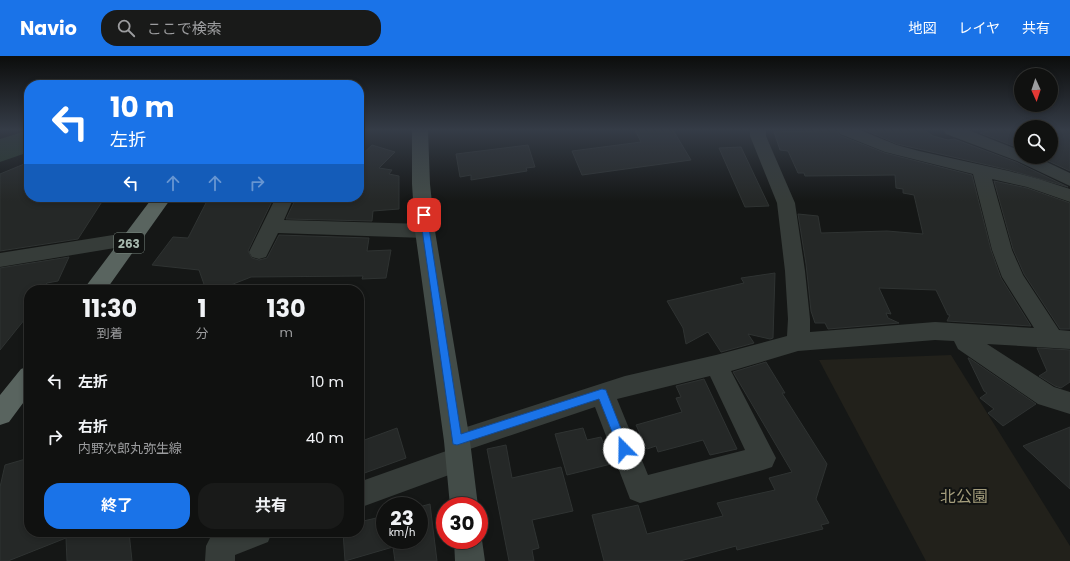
<!DOCTYPE html>
<html lang="ja">
<head>
<meta charset="utf-8">
<style>
  :root { --surface:#101110; --page:#191a19; --text:#f1f3f6; --muted:#9c9d9f; --line:#303130; --accent:#1a73e8 }
  body { margin:0; font-family:Poppins,"Noto Sans JP",sans-serif; background:var(--page); color:var(--text); height:100vh; display:flex; flex-direction:column; font-size:15px; white-space:nowrap }
  * { box-sizing:border-box; margin:0 }
  p { font-size:13px; color:var(--muted) }
  .icon { flex:none; width:22px; height:22px; fill:none; stroke:currentColor; stroke-width:2; stroke-linecap:round; stroke-linejoin:round }
  .map { position:relative; flex:1; overflow:hidden }
  .drawer { position:absolute; left:24px; top:229px; width:340px; height:252px; display:flex; flex-direction:column; background:var(--surface); border-radius:16px; box-shadow:0 2px 6px #0003,0 0 0 1px var(--line) }
  .drawer>* { flex:none }
  .top-card { position:absolute; left:24px; top:24px; width:340px; height:122px; border-radius:16px; box-shadow:0 2px 6px #0003,0 0 0 1px var(--line); background:#1a73e8; color:#fff; overflow:hidden }
  .needle { width:26px; rotate:177deg }
  .buttons { position:absolute; left:1014px; top:12px; display:grid; gap:8px }
  .buttons a { display:grid; place-items:center; width:44px; height:44px; border-radius:50%; background:var(--surface); box-shadow:0 2px 6px #0003,0 0 0 1px var(--line); font-size:20px }
  .speed { position:absolute; left:376px; top:441px; display:flex; gap:8px; font-size:20px; font-weight:700; text-align:center }
  .speed>* { display:grid; place-content:center; width:52px; height:52px; border-radius:50%; background:var(--surface); box-shadow:0 2px 6px #0003,0 0 0 1px var(--line); line-height:1 }
  .speed small { font-size:10px; font-weight:400 }
  .speed .limit { border:6px solid #d22; background:#fff; color:#111 }
  .pin { position:absolute; display:grid; place-items:center; width:34px; height:34px; color:#fff; margin:-17px; border-radius:8px; box-shadow:0 2px 6px #0006 }
  .me { position:absolute; width:44px; margin:-22px; rotate:338deg; stroke-linejoin:round; filter:drop-shadow(0 0 3px #0008) }
  .turn { display:flex; align-items:center; gap:14px; height:84px; padding:0 20px; font-size:18px }
  .turn .icon { width:52px; height:52px; stroke-width:2.5 }
  .turn b { display:block; font-size:28px; line-height:34px }
  .lanes { display:flex; align-items:center; height:38px; padding:0 20px; background:#0003; justify-content:center; gap:20px; direction:ltr }
  .lanes .off { opacity:.35 }
  .eta { display:flex; justify-content:space-evenly; align-items:center; height:68px; text-align:center }
  .eta b { font-size:24px; font-weight:700; line-height:28px }
  .primary-button { display:flex; gap:8px; margin-top:auto; padding:8px 20px }
  .primary-button a { flex:1; height:46px; border-radius:16px; background:var(--accent); color:#fff; font-size:16px; font-weight:700; line-height:46px; text-align:center }
  .primary-button a+a { background:var(--page); color:var(--text) }
  ul { padding:0; list-style:none }
  li { display:flex; align-items:center; gap:12px; height:56px; padding:0 20px }
  li div { flex:1 }
  li b { display:block; font-size:15px }
  li em { font-style:normal }
  header { display:flex; align-items:center; gap:24px; box-sizing:border-box; height:56px; padding:0 20px; background:var(--accent); color:#fff }
  header strong { font-size:19px }
  nav { display:flex; gap:22px; margin-inline-start:auto; font-size:14px }
  .search { width:280px; height:36px; background:var(--page); display:flex; align-items:center; gap:10px; box-sizing:border-box; padding:0 14px; border-radius:16px; color:var(--muted); font-size:15px }
  .map>svg:first-child { display:block }
  .green { fill:#22211b }
  .lines { fill:none; stroke-linecap:round; stroke-linejoin:round }
  .river { fill:#2a3b2e; fill-rule:evenodd }
  .building { fill:#252827; stroke:#2f3332 }
  .minor { fill:#363c39; fill-rule:evenodd }
  .secondary { fill:#434c48; fill-rule:evenodd }
  .trunk { fill:#59645f; fill-rule:evenodd }
  .route { fill:#1a73e8; stroke:#114b97 }
  .labels { text-anchor:middle; dominant-baseline:central; stroke-width:4; stroke-linejoin:round; paint-order:stroke }
  .shield { fill:#101211; stroke:#79867f; stroke-width:1 }
  .shield-label { font-size:12px; font-weight:bold; fill:#a6b8ae }
  .near-park-label { font-size:16px; fill:#a49d7c; stroke:#101211 }
</style>
</head>
<body>
<header>
<strong>Navio</strong>
<div class="search"><svg class="icon" aria-label="search" viewBox="0 0 24 24"><circle cx="10" cy="10" r="6"/><path d="M15 15l6 6"/></svg>ここで検索</div>
<nav><a>地図</a><a>レイヤ</a><a>共有</a></nav>
</header>
<div class="map">
<svg width="1070" height="505" viewBox="0 0 1070 505">
  <rect width="100%" height="100%" fill="#151716"/>
  <!-- green -->
  <path class="green" d="M951 299 1070 490V505H926L819 304Z"/>
  <g class="lines">
    <!-- river -->
    <path class="river" d="M29 74V96L0 106V83Z"/>
  </g>
  <!-- building -->
  <path class="building" d="M635 74H673L691 104 582 119 572 95 641 86Z
    M837 74 839 79 885 97 972 119 991 194 1001 222 1031 270 947 265 950 259H948L936 234 879 232 891 258 886 257 888 262 899 267 828 273 825 267H815L811 255 806 208 798 158 818 160 821 177 887 175 923 178 914 139 903 137V133L896 132 895 119 805 120 804 117H798L788 95 780 94 774 76Z
    M865 74H924L933 80 948 84 954 83 1016 106 1068 131 1009 114 897 88Z
    M992 74H1021V93L980 77Z
    M1051 74H1070V115L1040 101H1051Z
    M372 89 395 96 379 112 392 114 389 118 399 120V153L373 155 372 165 286 163 295 144 344 145 345 141H359V101Z
    M528 89 535 111 526 112 527 115 471 124V119L460 121 456 98Z
    M741 91 769 150 745 151 719 92Z
    M29 106V141H105L78 183 0 195V118Z
    M994 125 1027 132 1070 147V273H1060L1024 218 1013 193Z
    M209 141H274L248 195 252 202 259 204 267 202 279 179 369 182 367 195 391 194 386 222 362 223 363 220 251 221 218 234H206L199 214 152 209 173 181 188 182Z
    M69 201 58 225 47 227 42 234H29V258L0 294V212Z
    M775 217 773 282 770 283 748 278 754 287 721 296 708 276 686 288 683 272 667 245 744 227 741 222Z
    M1037 292 1070 294V326L1061 332 1055 330 1039 320 1047 315Z
    M968 302H969L1036 348 1003 370 988 357 994 353 980 342 987 337 984 335Z
    M766 306 785 337H782L827 408 816 443 829 467 821 469 823 473 737 494 736 490 680 505H604L592 459 638 449 647 478 723 460 717 447 775 434 769 422 792 416 733 316Z
    M704 323 737 393 710 399 703 384 658 396 656 390 647 393 636 369 682 356 676 342 681 341 676 330Z
    M1070 371V433L1023 390Z
    M397 372 406 402 359 419V386Z
    M583 372 587 384 601 381 611 408 567 419 555 378Z
    M506 389 512 422 561 411 573 455 532 464 539 492 532 494 534 505H509L487 393Z
    M29 402V476H129L132 505H67L66 482 8 505H0V431L5 409Z
    M430 448 437 505H395L393 491 345 505 343 476H359V466L385 460V484H419V451Z"/>
  <g class="lines">
    <!-- minor -->
    <path class="minor" d="M750 74H766V80L795 147 805 215 810 263V276L935 266 1034 272 1002 221 992 194 973 118 885 96 840 78 838 74H860L897 89 919 95 1009 115 1039 123 1070 133V146L1027 131 992 123 1012 194 1023 219 1059 274 1070 275V293L987 288 1054 331 1070 336V358L1038 348 958 293 954 285 935 284 798 295 731 315 776 402 772 411 763 414 640 447 630 443 595 351 467 394 472 403 468 412 359 452V426L449 394 444 385 448 377 625 320 716 299 787 280 788 263 785 215 777 147 750 80ZM710 320 745 394 648 419 617 343Z
      M944 74H968L1021 95V101H1036L1070 117V130L1017 105 946 78Z
      M276 141H294L284 164 425 168 432 170 435 175 432 180 425 182 278 177 266 201 259 203 252 201 249 196Z
      M132 176 139 178 142 183 139 188 0 211V197Z
      M220 476H272L268 486 235 499V505H205L206 490 211 480Z"/>
    <!-- secondary -->
    <path class="secondary" d="M412 74H428L430 128 435 175 470 385 478 450H450L444 385 415 175 412 128Z
      M479 476 482 484 485 505H455L454 484H479Z"/>
    <!-- trunk -->
    <path class="trunk" d="M153 141H172L106 234H83Z
      M29 310V339L9 366 0 369V339L21 313Z"/>
  </g>
  <!-- sky -->
  <linearGradient id="sky" x2="0" y2="1"><stop stop-color="#0c0d0c"/><stop offset="0.51" stop-color="#353c47"/><stop offset="1" stop-color="#353c47" stop-opacity="0"/></linearGradient>
  <rect width="1070" height="145" fill="url(#sky)"/>
  <!-- route -->
  <path class="route" d="M421 157H426L427 159 461 378 602 333 606 334 607 337 629 393 628 396 624 398 620 396 599 343 457 389 453 388 420 159Z"/>
  <g class="labels">
    <!-- shield labels -->
    <rect class="shield" x="114" y="177" width="30" height="20" rx="3"/>
    <g class="shield-label">
      <text x="129" y="187">263</text>
    </g>
    <!-- near-park labels -->
    <g class="near-park-label">
      <text x="964" y="440">北公園</text>
    </g>
  </g>
</svg>
<div class="buttons">
<a><svg class="needle" viewBox="-14 -14 28 28"><path d="M0-13l5 13h-10z" fill="#e53935"/><path d="M0 13l5-13h-10z" fill="#9c9d9f"/></svg></a>
<a><svg class="icon" aria-label="search" viewBox="0 0 24 24"><circle cx="10" cy="10" r="6"/><path d="M15 15l6 6"/></svg></a>
</div>
<div class="speed"><div>23<small>km/h</small></div><div class="limit">30</div></div>
<div class="pin" style="left:424px;top:159px;background:#d93025"><svg class="icon" aria-label="arrive" viewBox="0 0 24 24"><path d="M6 21V4h12l-3 4 3 4H6"/></svg></div>
<svg class="me" style="left:624px;top:393px" viewBox="-20 -20 40 40"><circle r="19" fill="#fff"/><path d="M0-13L10 11 0 6-10 11z" fill="#1a73e8"/></svg>
<div class="top-card">
<div class="turn"><svg class="icon" aria-label="left" viewBox="0 0 24 24"><path d="M17 20v-9H6M10 6l-5 5 5 5"/></svg><div><b>10 m</b>左折</div></div>
<div class="lanes"><svg class="icon" aria-label="left" viewBox="0 0 24 24"><path d="M17 20v-9H6M10 6l-5 5 5 5"/></svg><svg class="icon off" aria-label="ahead" viewBox="0 0 24 24"><path d="M12 20V5M6 11l6-6 6 6"/></svg><svg class="icon off" aria-label="ahead" viewBox="0 0 24 24"><path d="M12 20V5M6 11l6-6 6 6"/></svg><svg class="icon off" aria-label="right" viewBox="0 0 24 24"><path d="M7 20v-9h11M14 6l5 5-5 5"/></svg></div>
</div>
<section class="drawer">
<div class="eta">
<div><b>11:30</b><p>到着</p></div>
<div><b>1</b><p>分</p></div>
<div><b>130</b><p>m</p></div>
</div>
<ul>
<li><svg class="icon" aria-label="left" viewBox="0 0 24 24"><path d="M17 20v-9H6M10 6l-5 5 5 5"/></svg><div><b>左折</b></div><em>10 m</em></li>
<li><svg class="icon" aria-label="right" viewBox="0 0 24 24"><path d="M7 20v-9h11M14 6l5 5-5 5"/></svg><div><b>右折</b><p>内野次郎丸弥生線</p></div><em>40 m</em></li>
</ul>
<div class="primary-button"><a>終了</a><a>共有</a></div>
</section>
</div>
</body>
</html>
